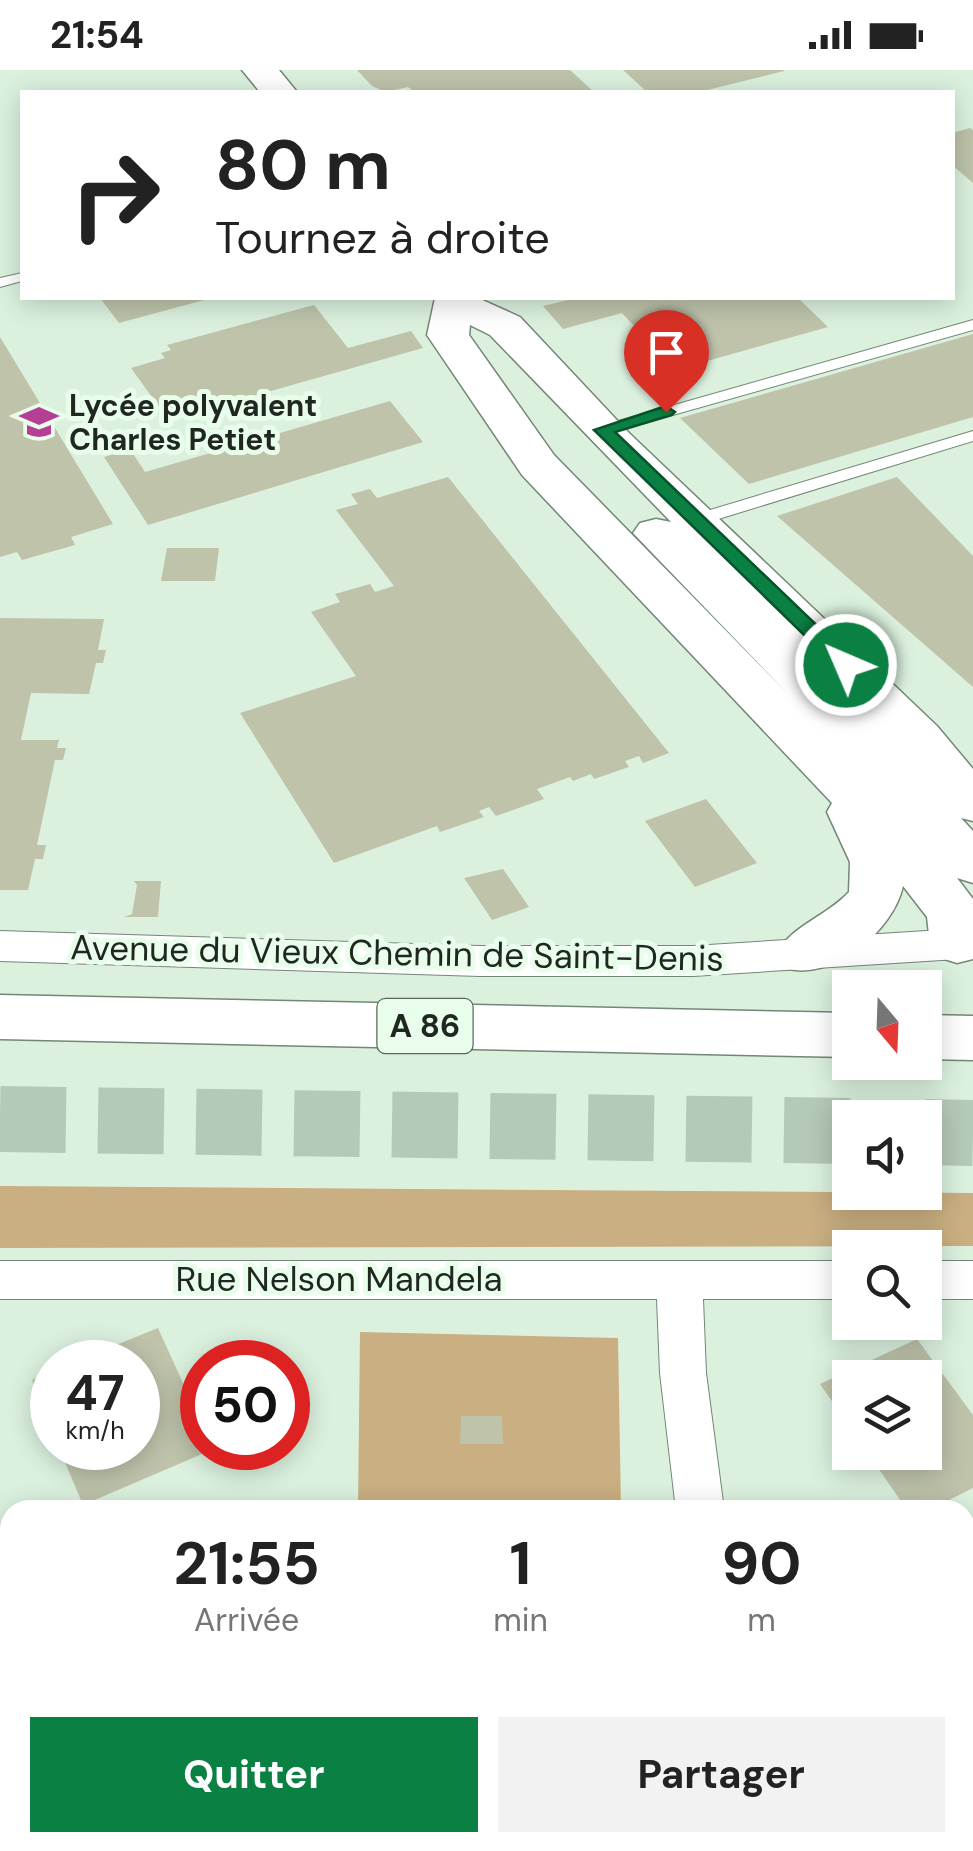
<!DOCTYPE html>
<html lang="fr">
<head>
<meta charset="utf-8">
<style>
  :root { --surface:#fff; --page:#f2f2f2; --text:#222; --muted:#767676; --accent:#0b8043 }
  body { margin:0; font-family:"DM Sans",sans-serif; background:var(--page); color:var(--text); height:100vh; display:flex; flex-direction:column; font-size:38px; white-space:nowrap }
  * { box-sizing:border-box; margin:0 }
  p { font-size:32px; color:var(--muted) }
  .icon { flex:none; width:55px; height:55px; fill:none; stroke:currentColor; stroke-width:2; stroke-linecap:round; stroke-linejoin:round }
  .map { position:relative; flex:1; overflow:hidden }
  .panel { position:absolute; left:0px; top:1430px; width:975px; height:352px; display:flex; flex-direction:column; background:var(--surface); border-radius:30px 30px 0 0; box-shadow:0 5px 25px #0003 }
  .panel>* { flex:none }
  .guide { position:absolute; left:20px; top:20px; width:935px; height:210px; border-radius:0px; box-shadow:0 5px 25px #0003; background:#fff; color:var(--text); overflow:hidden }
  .needle { width:65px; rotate:161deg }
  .tools { position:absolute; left:832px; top:900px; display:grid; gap:20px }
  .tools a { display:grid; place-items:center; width:110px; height:110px; border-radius:0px; background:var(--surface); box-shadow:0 5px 25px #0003; font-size:50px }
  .speed { position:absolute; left:30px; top:1270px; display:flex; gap:20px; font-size:50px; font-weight:700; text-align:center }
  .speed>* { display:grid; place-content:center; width:130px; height:130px; border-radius:50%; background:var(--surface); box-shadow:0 5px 25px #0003; line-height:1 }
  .speed small { font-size:25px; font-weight:400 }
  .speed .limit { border:15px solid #d22; background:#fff; color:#111 }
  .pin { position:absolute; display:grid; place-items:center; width:85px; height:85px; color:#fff; margin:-102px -42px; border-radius:50% 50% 50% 0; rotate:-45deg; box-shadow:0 0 10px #0007 }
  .pin .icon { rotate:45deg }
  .me { position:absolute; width:110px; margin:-55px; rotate:315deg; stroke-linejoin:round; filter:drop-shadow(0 0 8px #0008) }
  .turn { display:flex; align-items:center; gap:35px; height:210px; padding:0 30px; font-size:45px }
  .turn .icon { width:130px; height:130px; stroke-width:2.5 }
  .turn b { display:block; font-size:70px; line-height:85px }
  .eta { display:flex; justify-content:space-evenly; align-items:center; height:170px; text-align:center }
  .eta b { font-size:60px; font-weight:700; line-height:70px }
  .button { display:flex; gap:20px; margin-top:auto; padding:20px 30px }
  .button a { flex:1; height:115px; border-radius:0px; background:var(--accent); color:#fff; font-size:40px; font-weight:700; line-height:115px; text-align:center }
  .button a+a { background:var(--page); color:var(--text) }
  .status { display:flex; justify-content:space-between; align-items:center; height:70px; padding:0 50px; background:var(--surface); direction:ltr }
  .status svg { height:28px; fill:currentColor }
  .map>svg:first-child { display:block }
  .green { fill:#e4cca2 }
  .forest { fill:#c9af81 }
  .building { fill:#bec3aa }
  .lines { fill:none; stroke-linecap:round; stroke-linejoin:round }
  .highway-tunnel { stroke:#b5c9b8; stroke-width:66; stroke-dasharray:66 32; stroke-linecap:butt }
  .lane-casing { stroke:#738776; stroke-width:2 }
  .street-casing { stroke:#738776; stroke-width:2 }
  .secondary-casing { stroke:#738776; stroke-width:3 }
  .highway-casing { stroke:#738776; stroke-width:3 }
  .lane { fill:#fff; fill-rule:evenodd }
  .street { fill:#fff; fill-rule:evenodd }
  .secondary { fill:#fff; fill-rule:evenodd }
  .highway { fill:#fff; fill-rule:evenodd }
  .route { fill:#0b8043; stroke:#07532c; stroke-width:2.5 }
  .labels { text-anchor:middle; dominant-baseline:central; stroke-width:10; stroke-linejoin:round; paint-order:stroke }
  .far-poi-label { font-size:30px; font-weight:bold; fill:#1f2720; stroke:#e8feeb; text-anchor:start }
  .shield { fill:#e8feeb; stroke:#5b685d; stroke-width:2.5 }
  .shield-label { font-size:32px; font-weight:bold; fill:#1f2720 }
  .street-label { font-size:35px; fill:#1f2720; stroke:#e8feeb }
</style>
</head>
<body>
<div class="status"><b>21:54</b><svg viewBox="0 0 49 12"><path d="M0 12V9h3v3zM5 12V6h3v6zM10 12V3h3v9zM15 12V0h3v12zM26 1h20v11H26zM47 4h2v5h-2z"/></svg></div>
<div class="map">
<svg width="973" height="1781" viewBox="0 0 973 1781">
  <rect width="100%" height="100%" fill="#dbf1de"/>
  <!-- green -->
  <path class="green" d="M521 1773H665L667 1781H526Z"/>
  <!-- forest -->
  <path class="forest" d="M0 1116 973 1123V1176L0 1178Z
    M360 1262 618 1268 621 1440H358Z"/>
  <!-- building -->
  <path class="building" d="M357 0H570L594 22H414L408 17 385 22 372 16Z
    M623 0H784V1L699 22H647Z
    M970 58 973 60V113L952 95V63Z
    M100 228H208V229L119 253Z
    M576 228H798L828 257 675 300 622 243 563 259 543 236Z
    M314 235 348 278 411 261 423 278 211 338 204 329 162 341 131 298 165 288 161 283 171 280 167 275Z
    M973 264V347L749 414 680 348Z
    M0 267 113 454 71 467 75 475 22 490 17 482 0 487Z
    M390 331 423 372 148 455 104 387 130 379 145 402Z
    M448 407 669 683 643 693 639 686 625 691 629 697 594 709 591 704 573 711 570 707 537 719 544 729 496 746 489 737 479 741 484 747 440 762 437 756 334 793 240 643 356 606 311 542 340 532 335 524 370 514 375 522 394 516 336 440 358 434 351 424 370 419 377 428Z
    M897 407 973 486V617L777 446Z
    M167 478H219L215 511H161Z
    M0 548 104 549 98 580H106L103 593H96L89 624 31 623 21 670H59L57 678H66L63 690H55L37 775H46L43 789H35L28 820H0Z
    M706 729 757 793 695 817 645 751Z
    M503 799 529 837 492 850 464 808Z
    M134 811H161L158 847H124L132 844 137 815Z
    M158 1258 202 1355V1378H216L83 1435 59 1378H138V1292H74Z
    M917 1269 973 1345V1418L929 1440H907L867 1382H925V1308H850V1357L820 1314Z
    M52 1301V1360L32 1310Z
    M461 1346H502L503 1374H460Z"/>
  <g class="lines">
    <!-- highway-tunnel -->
    <path class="highway-tunnel" d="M0 1049 850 1061
      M925 1062 973 1063"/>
    <!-- lane casing -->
    <g class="lane-casing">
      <path id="lane" d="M22 203V211L0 217V208Z
        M973 250V260L609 363H597L595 360 597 357Z
        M973 361V371L702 454H690L688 450 690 446Z"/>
    </g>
    <!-- street casing -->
    <g class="street-casing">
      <path id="street" d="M973 858V888L693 906H480L0 891V861L480 876H693Z
        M0 1191H850V1229H703L706 1303 724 1440H676L660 1303 657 1229H0Z
        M925 1191H973V1229H925Z
        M225 1772H292L288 1781H221Z
        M729 1772H783L785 1781H731Z"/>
    </g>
    <!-- secondary casing -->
    <g class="secondary-casing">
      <path id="secondary" d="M242 0H279L297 22H260Z
        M435 228H478L520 247 629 363 937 656 973 699V751L961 748 973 761V813L957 808 973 829V889L957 893 938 887 930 873 927 847 903 816C893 862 831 912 785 898L777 883C791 856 827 846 849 822L850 792 827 742 832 733 522 405 427 265ZM470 255 490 265 671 452 656 449 640 453 633 463 791 627 554 385 469 265Z"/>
    </g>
    <!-- highway casing -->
    <g class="highway-casing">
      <path id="highway" d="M0 925 850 943V987L0 969Z
        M925 945 973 946V990L925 989Z"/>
    </g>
    <!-- lane -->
    <use href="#lane" class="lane"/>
    <!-- street -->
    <use href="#street" class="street"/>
    <!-- secondary -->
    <use href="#secondary" class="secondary"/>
    <!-- highway -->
    <use href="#highway" class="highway"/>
  </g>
  <!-- route -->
  <path class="route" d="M666 336 675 342 672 345 615 362 853 590V599H839L594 360Z"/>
  <!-- icons -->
  <defs>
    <g id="school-bare" transform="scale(3)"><path d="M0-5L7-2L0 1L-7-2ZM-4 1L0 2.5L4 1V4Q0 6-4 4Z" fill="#b63f96" stroke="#e8feeb" stroke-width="2.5" paint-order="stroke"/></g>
  </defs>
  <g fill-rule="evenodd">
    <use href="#school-bare" x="39" y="352"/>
  </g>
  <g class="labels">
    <!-- far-poi labels -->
    <g class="far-poi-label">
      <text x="69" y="335">Lycée polyvalent<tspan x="69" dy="34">Charles Petiet</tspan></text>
    </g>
    <!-- shield labels -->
    <rect class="shield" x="377.5" y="929" width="95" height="54" rx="8"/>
    <g class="shield-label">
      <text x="425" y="956">A 86</text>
    </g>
    <!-- street labels -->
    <g class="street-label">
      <text transform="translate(397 883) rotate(1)">Avenue du Vieux Chemin de Saint-Denis</text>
      <text x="339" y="1209">Rue Nelson Mandela</text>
    </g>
  </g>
</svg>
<div class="tools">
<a><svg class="needle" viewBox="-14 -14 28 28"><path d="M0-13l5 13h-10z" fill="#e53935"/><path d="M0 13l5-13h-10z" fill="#767676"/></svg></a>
<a><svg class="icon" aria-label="sound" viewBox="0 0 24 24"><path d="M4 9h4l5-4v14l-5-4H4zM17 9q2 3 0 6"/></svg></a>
<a><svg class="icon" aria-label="search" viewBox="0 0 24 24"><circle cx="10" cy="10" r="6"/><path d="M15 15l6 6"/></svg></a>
<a><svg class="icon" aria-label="layers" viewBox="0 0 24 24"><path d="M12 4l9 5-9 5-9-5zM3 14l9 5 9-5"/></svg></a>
</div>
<div class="speed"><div>47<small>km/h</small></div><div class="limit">50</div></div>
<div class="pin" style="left:666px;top:342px;background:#d93025"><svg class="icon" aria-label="arrive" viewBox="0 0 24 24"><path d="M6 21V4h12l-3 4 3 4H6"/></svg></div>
<svg class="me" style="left:846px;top:595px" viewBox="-20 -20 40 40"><circle r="17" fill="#0b8043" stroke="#fff" stroke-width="3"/><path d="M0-11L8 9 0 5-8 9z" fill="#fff"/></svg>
<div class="guide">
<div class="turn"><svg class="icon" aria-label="right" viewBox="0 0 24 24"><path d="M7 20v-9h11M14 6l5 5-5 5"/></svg><div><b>80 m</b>Tournez à droite</div></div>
</div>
<section class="panel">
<div class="eta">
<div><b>21:55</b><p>Arrivée</p></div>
<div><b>1</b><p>min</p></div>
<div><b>90</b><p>m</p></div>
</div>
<div class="button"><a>Quitter</a><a>Partager</a></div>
</section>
</div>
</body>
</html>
